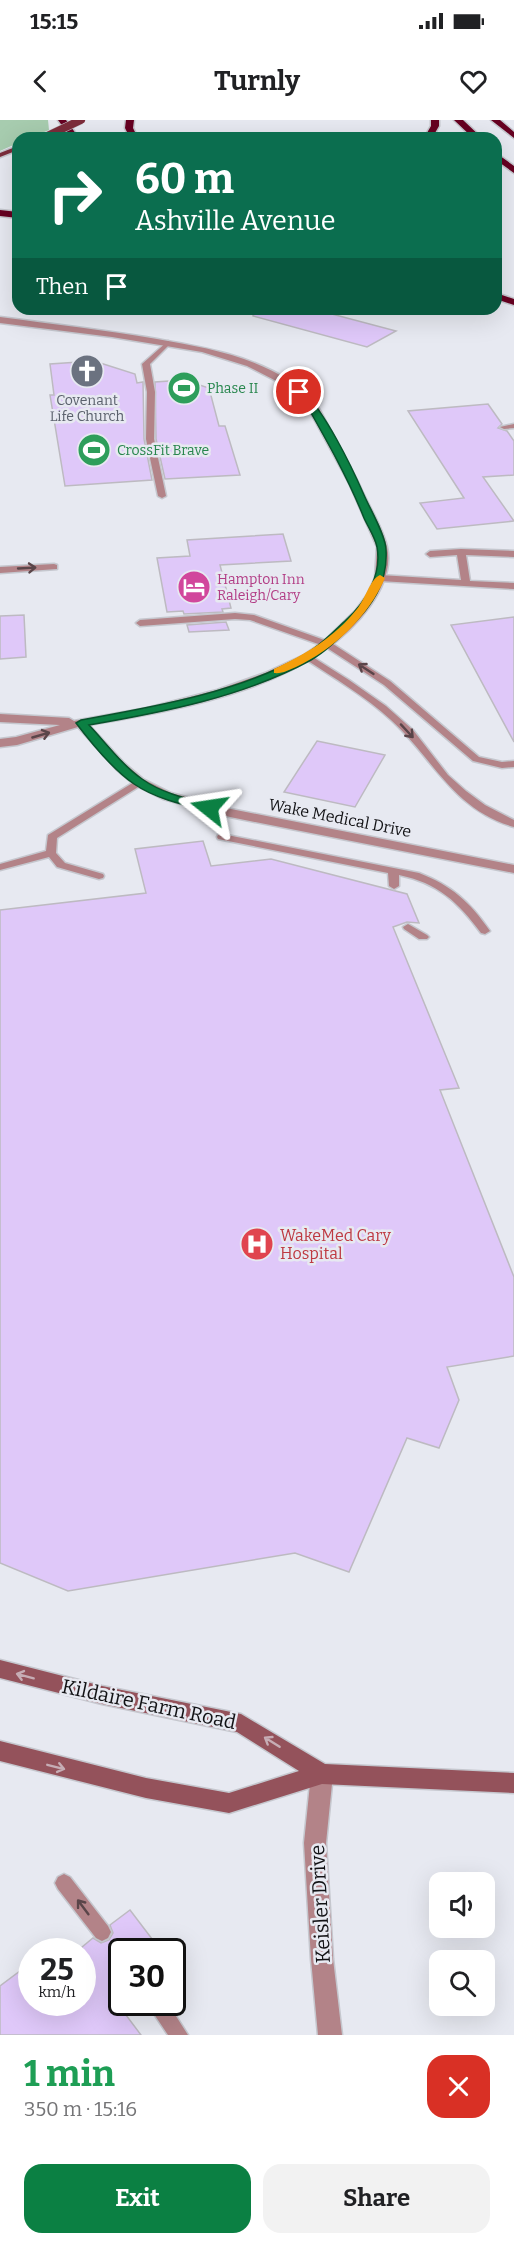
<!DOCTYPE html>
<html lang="en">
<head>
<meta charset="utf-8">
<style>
  :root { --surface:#fff; --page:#f2f2f2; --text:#202124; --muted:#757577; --accent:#0b8043 }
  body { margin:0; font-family:Bitter,serif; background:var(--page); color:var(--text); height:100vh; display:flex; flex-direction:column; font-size:22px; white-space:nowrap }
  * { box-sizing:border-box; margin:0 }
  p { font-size:20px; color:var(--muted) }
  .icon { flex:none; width:33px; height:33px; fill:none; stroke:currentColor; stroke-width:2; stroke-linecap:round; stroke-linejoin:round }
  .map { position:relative; height:1915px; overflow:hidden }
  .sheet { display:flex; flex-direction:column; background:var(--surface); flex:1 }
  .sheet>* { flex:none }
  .hud { position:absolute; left:12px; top:12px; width:490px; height:183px; border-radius:18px; box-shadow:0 6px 24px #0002; background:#0b6e4f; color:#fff; overflow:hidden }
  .fabs { position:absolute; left:429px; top:1752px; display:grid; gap:12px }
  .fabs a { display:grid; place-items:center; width:66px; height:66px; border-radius:12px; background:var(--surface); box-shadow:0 6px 24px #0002; font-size:30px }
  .speed { position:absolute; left:18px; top:1818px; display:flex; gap:12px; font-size:30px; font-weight:700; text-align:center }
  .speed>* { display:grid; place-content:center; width:78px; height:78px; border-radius:50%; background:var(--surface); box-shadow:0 6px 24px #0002; line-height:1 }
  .speed small { font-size:15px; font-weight:400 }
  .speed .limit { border:3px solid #111; border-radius:9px; background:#fff; color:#111 }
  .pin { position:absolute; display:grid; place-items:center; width:51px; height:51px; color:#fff; margin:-26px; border:3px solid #fff; border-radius:50%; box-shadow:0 2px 6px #0007 }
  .me { position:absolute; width:66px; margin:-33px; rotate:285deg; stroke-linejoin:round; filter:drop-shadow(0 0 4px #0008) }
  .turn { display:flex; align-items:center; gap:21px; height:126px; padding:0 24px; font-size:27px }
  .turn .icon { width:78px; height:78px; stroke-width:2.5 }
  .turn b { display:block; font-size:42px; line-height:51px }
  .then { display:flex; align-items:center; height:57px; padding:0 24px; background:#0003; gap:12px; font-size:22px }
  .round { display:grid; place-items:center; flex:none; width:63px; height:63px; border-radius:18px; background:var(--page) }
  .overview { display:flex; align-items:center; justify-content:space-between; height:102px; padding:0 24px }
  h1 { font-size:36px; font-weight:700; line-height:45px; color:#1e9e55 }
  .action { display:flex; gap:12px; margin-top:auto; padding:12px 24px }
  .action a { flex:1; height:69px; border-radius:18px; background:var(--accent); color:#fff; font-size:24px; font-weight:700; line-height:69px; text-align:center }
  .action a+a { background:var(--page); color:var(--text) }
  .status { display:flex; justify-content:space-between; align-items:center; height:42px; padding:0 30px; background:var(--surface); direction:ltr }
  .status svg { height:16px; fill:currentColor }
  header { display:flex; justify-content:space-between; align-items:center; height:78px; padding:0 24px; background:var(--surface); font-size:27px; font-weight:700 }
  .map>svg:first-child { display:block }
  .green { fill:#a7ccaf }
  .building { fill:#dfc8f9; stroke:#bdbac1; stroke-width:1.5 }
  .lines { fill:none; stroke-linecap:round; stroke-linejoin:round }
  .lane-casing { stroke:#c5c7ce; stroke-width:3 }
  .street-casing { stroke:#c5c7ce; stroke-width:3 }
  .secondary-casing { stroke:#c5c7ce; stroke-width:3 }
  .primary-casing { stroke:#c5c7ce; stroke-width:3 }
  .highway-casing { stroke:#c5c7ce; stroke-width:3 }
  .lane { fill:#b38388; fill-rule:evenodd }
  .street { fill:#b38388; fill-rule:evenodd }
  .secondary { fill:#94525b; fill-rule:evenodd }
  .primary { fill:#7c2c3b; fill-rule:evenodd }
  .highway { fill:#660021; fill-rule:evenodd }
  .primary-bridge-casing { stroke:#c5c7ce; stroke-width:9; stroke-linecap:butt }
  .primary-bridge { stroke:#7c2c3b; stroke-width:8 }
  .oneway { stroke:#5a4549 }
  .oneway2 { stroke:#c6adb5 }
  .route { fill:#0b8043; stroke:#07532c; stroke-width:1.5 }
  .slow { fill:#f59e0b }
  .labels { text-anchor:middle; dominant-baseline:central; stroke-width:5; stroke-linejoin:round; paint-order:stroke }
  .far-leisure-label { font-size:14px; fill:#27864d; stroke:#e7e9f1; text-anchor:start }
  .far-worship-label { font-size:14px; fill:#5b616d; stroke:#e7e9f1 }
  .far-hotel-label { font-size:14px; fill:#b23c85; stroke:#e7e9f1; text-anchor:start }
  .street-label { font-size:16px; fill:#121215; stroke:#e7e9f1 }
  .health-label { font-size:16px; fill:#be3a42; stroke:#e7e9f1; text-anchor:start }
  .near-street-label { font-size:20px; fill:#121215; stroke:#e7e9f1 }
</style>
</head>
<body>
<div class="status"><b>15:15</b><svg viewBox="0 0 49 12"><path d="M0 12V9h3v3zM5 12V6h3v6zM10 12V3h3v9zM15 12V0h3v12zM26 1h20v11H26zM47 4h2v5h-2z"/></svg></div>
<header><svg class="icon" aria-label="back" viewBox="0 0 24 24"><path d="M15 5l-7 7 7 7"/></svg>Turnly<svg class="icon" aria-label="heart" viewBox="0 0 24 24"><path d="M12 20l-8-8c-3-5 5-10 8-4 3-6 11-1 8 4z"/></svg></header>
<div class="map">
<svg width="514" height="1915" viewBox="0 0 514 1915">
  <rect width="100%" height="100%" fill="#e7e9f1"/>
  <!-- green -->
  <path class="green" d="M0 0H48L49 10 30 18H18V23L0 31Z"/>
  <!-- building -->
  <path class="building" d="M254 189H313L396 211 367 227 253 196Z
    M94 241 135 254 137 263 143 262 144 319 152 360 65 366 50 275H54L50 244Z
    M184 260 209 268 219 306H225L240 355 165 359 156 319 155 262Z
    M488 284 502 304 498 308 507 311 514 321V355L483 357 514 401 437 409 420 383 464 378 408 291Z
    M283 414 291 441 220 445 231 488 222 489 223 492 184 494 183 491 167 492 157 438 190 436 187 420Z
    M24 495 26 537 0 539V496Z
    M514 497V622L451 505Z
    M226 502 229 510 189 512 187 505Z
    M317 621 385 635 355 687 284 672Z
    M203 721 211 746 271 739 407 774 419 803 407 802 393 807 459 968 440 970 514 1157V1236L447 1247 459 1280 439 1328 407 1318 349 1452 295 1433 68 1471 0 1443V790L146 773 135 729Z
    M130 1790 162 1832H122V1882H128L130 1885 123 1891 141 1915H0V1866L32 1842V1882H82V1827L93 1818 101 1823 109 1820 113 1813 110 1805Z"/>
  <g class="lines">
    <!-- lane casing -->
    <g class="lane-casing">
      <path id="lane" d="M168 221 171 223 150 244 155 272 154 319 166 376 162 378 158 376 146 319 147 272 142 244Z
        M514 304V308L504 309 500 307Z
        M461 429 514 431V437L466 435 470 461 514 463V469L380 461 376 458 380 455 461 460 457 435 430 437 426 434 430 431Z
        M54 444 57 445V449L0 453V447Z
        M235 493 254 495 330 522 390 561 479 637 502 642 514 641V647L502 648 473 641 384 565 324 526 250 500 235 499 140 506 136 503 140 500Z
        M308 534 349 560 386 586 413 610 448 655 466 671 485 685 514 700V707C453 690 433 638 391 600 365 576 334 558 305 539L303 537Z
        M139 659 144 662 143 664 57 718 56 733 65 743 103 754 104 756 103 758 99 759 57 747 49 737 0 750V744L46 731 48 715Z
        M222 714 419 753C452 766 469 781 490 811L485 814 481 813C458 782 438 763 399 755V766L394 769 389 766 388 753 218 719 217 717 218 715Z
        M408 804 427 815 429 817 427 819H419L404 809 403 807Z
        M64 1754 70 1757 108 1806 111 1812 108 1818 102 1821 96 1818 58 1769 55 1763 58 1757Z
        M146 1882H167L188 1915H168Z"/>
    </g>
    <!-- street casing -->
    <g class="street-casing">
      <path id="street" d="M0 197C52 204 105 210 157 219 202 227 250 235 290 261 298 266 308 274 314 281 321 290 326 303 332 313 342 333 354 352 363 373 371 390 383 409 387 427 392 448 382 469 370 486 312 568 181 589 89 605L124 643 143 659 171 673 231 689 514 745V753L230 697 163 679 135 665 116 649 78 607 17 625 0 627V619L16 617 60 605 0 602V594L69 598 74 601 147 588 217 570 265 553 304 535 323 522 356 490 367 475 375 458 377 427 349 363 306 284 284 265 247 246 202 232 112 217 0 203Z
        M322 1644 329 1647 333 1654 326 1723 333 1839 342 1915H318L311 1839 304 1723 311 1654 315 1647Z"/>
    </g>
    <!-- secondary casing -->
    <g class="secondary-casing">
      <path id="secondary" d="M0 1540 102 1566 241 1594 325 1644 514 1653V1673L322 1664 229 1693 146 1678 0 1641V1621L146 1658 229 1673 299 1651 237 1612 102 1584 0 1558Z"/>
    </g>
    <!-- primary casing -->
    <g class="primary-casing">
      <path id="primary" d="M18 26V30L0 37V33Z"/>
    </g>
    <!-- highway casing -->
    <g class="highway-casing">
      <path id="highway" d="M58 0H66L79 18H71Z
        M126 0H134L133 8 138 18H130L125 8Z
        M431 0H439V6L432 18H424L431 6Z
        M454 0H463L482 18H473Z
        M491 0H500L514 12V18Z
        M496 33 514 46V53L496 40Z
        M0 90 18 92V98L0 96Z
        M496 173 514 179V185L496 179Z"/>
    </g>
    <!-- lane -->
    <use href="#lane" class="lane"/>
    <!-- street -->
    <use href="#street" class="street"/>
    <!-- secondary -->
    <use href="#secondary" class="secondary"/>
    <!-- primary -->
    <use href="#primary" class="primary"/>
    <!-- highway -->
    <use href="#highway" class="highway"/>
    <!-- primary-bridge casing -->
    <g class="primary-bridge-casing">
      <path id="primary-bridge" d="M43 18 81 0"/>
    </g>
    <!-- primary-bridge -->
    <use href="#primary-bridge" class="primary-bridge"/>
  </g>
  <!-- one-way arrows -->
  <defs><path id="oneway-shaft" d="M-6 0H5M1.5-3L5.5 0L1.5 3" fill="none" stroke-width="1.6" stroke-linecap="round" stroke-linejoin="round" transform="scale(1.5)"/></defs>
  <g class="oneway">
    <use href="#oneway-shaft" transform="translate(27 448) rotate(-3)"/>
    <use href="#oneway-shaft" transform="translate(366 549) rotate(-147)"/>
    <use href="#oneway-shaft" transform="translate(407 611) rotate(47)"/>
    <use href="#oneway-shaft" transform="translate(41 615) rotate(-16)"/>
    <use href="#oneway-shaft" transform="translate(83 1787) rotate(-127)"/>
  </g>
  <g class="oneway2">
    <use href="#oneway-shaft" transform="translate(25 1556) rotate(-165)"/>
    <use href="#oneway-shaft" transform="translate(272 1622) rotate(-148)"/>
    <use href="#oneway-shaft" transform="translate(56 1647) rotate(14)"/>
  </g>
  <!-- route -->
  <path class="route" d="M296 270H302C325 292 351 345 364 375 370 389 386 416 386 430 388 463 372 486 349 508 337 520 325 532 311 540 243 577 164 592 89 605 106 623 122 645 142 659 163 674 189 679 213 685V690L209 691C184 685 156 679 134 664 112 649 92 624 76 603L81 600C153 587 241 572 304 535 320 526 333 512 346 500 366 482 382 455 377 427 375 417 368 407 364 398 348 358 327 321 306 284L296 274Z"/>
  <!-- slow -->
  <path class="slow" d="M380 455 385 458C368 497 334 529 296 547 289 550 282 554 274 553V549C306 534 335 517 357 489 365 480 370 459 380 455Z"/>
  <!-- icons -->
  <defs>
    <g id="church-disc" transform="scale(1.725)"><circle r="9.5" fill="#6b7280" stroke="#e7e9f1"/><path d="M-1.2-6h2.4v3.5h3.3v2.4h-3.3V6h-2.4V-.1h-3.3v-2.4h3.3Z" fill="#fff"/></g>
    <g id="stadium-disc" transform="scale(1.725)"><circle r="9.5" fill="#2e9e5b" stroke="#e7e9f1"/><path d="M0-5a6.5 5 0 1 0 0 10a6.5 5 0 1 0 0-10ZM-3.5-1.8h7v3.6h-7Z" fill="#fff"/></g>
    <g id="hotel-disc" transform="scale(1.725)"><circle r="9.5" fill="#d1479c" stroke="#e7e9f1"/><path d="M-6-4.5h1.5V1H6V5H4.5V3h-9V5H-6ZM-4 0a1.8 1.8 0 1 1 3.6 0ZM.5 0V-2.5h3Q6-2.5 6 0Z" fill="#fff"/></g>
    <g id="hospital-disc" transform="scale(1.725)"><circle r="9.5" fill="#e0444e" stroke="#e7e9f1"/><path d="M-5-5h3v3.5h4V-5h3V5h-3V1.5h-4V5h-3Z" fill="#fff"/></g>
  </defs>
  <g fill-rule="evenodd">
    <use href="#church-disc" x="87" y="251"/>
    <use href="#stadium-disc" x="184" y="268"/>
    <use href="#stadium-disc" x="94" y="330"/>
    <use href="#hotel-disc" x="194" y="467"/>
    <use href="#hospital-disc" x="257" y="1124"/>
  </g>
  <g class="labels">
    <!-- far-leisure labels -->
    <g class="far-leisure-label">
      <text x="207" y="268">Phase II</text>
      <text x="117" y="330">CrossFit Brave</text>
    </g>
    <!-- far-worship labels -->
    <g class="far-worship-label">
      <text x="87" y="280">Covenant<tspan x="87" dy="16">Life Church</tspan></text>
    </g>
    <!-- far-hotel labels -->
    <g class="far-hotel-label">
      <text x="217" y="459">Hampton Inn<tspan x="217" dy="16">Raleigh/Cary</tspan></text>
    </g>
    <!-- street labels -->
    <g class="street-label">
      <text transform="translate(340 698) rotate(11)">Wake Medical Drive</text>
    </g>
    <!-- health labels -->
    <g class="health-label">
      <text x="280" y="1115">WakeMed Cary<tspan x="280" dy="18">Hospital</tspan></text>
    </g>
    <!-- near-street labels -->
    <g class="near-street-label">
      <text transform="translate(149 1584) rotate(12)">Kildaire Farm Road</text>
      <text transform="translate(320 1784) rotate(-93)">Keisler Drive</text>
    </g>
  </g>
</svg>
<div class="fabs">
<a><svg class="icon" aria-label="sound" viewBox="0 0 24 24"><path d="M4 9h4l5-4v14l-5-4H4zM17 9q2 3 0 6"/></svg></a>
<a><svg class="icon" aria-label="search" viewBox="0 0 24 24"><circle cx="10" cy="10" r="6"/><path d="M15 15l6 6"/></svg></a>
</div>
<div class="speed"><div>25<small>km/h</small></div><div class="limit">30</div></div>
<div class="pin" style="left:299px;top:272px;background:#d93025"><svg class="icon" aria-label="arrive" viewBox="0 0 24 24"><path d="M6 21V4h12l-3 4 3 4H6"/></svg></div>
<svg class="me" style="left:209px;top:688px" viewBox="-20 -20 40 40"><path d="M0-17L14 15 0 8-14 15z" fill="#0b8043" stroke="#fff" stroke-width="4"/></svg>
<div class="hud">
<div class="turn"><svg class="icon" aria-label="right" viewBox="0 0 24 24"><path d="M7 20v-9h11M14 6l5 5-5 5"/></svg><div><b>60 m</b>Ashville Avenue</div></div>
<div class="then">Then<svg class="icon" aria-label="arrive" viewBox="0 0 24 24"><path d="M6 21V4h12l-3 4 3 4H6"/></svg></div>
</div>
</div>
<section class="sheet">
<div class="overview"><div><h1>1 min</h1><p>350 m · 15:16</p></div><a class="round" style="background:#d93025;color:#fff"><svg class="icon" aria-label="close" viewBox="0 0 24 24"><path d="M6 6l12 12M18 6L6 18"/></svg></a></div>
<div class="action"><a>Exit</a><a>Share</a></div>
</section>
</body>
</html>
